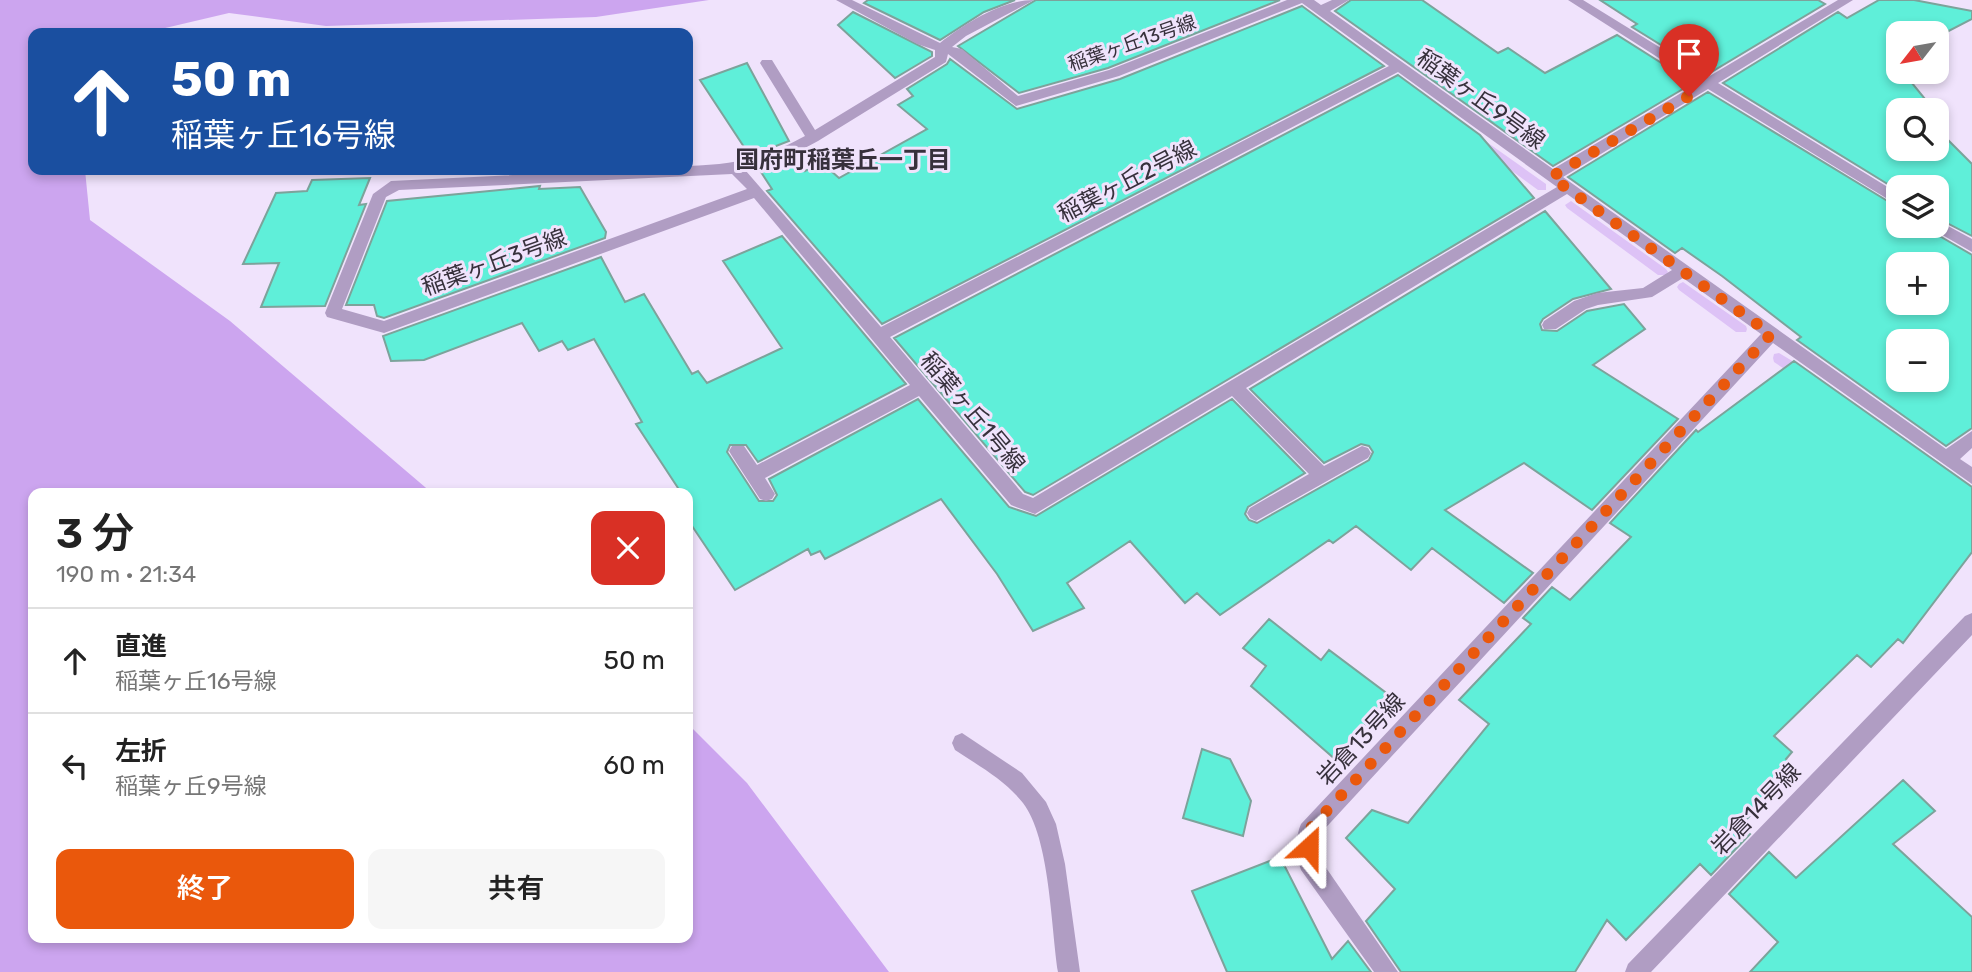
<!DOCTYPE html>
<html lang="ja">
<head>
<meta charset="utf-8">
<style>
  :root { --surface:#fff; --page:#f6f6f6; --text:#222; --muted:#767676; --line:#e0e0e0; --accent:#ea580c }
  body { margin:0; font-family:Rubik,"Noto Sans JP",sans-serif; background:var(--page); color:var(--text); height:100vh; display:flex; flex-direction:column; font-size:26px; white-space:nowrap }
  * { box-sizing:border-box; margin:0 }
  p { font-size:23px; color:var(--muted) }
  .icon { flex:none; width:38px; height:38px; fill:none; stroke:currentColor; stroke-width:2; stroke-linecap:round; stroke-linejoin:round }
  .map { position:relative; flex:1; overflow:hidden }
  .sheet { position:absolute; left:28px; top:488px; width:665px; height:455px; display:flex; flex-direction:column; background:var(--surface); border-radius:14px; box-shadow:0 4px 10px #0003 }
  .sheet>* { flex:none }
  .banner { position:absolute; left:28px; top:28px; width:665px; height:147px; border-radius:14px; box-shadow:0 4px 10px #0003; background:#1a4fa0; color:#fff; overflow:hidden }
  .needle { width:46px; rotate:239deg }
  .fabs { position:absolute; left:1886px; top:21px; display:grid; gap:14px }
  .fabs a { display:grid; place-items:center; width:63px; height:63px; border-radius:14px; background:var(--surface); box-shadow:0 4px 10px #0003; font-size:35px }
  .pin { position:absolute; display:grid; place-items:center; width:60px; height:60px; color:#fff; margin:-72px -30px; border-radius:50% 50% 50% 0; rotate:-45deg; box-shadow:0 0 7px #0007 }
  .pin .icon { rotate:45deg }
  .me { position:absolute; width:77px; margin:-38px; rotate:24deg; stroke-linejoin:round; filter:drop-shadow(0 0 5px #0008) }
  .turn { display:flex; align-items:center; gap:24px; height:147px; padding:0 28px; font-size:32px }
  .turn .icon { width:91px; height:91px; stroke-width:2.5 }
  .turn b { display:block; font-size:49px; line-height:60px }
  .round { display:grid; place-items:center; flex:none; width:74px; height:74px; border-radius:14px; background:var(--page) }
  .summary { display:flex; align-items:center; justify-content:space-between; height:119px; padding:0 28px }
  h1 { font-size:42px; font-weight:600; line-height:52px }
  .cta { display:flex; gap:14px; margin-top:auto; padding:14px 28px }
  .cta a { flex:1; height:80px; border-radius:14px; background:var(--accent); color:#fff; font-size:28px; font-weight:600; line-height:80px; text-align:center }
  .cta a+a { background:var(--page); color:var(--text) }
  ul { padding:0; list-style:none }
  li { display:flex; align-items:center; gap:21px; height:105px; padding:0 28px; border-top:2px solid var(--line) }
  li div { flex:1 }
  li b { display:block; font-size:26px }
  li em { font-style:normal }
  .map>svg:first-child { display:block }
  .green { fill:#cca5ef }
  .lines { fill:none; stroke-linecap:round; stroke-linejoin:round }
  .stream { fill:#ddc2f6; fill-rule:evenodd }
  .building { fill:#5fefd9; stroke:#7ca39b; stroke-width:2; fill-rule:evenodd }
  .minor { fill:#b09dc3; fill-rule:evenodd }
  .route { stroke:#ea580c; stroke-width:12; stroke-dasharray:0 21.6 }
  .labels { text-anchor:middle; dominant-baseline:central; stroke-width:6; stroke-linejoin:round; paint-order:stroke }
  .far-street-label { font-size:19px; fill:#37313c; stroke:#f0e3fc }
  .street-label { font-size:23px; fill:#37313c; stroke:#f0e3fc }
  .neighbourhood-label { font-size:24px; font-weight:bold; fill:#37313c; stroke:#f0e3fc }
</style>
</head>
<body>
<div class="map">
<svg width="1972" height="972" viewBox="0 0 1972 972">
  <rect width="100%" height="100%" fill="#f0e3fc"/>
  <!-- green -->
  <path class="green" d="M0 0H709L596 17 326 26 229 13 144 33H33V170H85L90 220 230 321 432 493 33 494V938H688V724L747 783 889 972H0Z"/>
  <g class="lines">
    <!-- stream -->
    <path class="stream" d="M1481 138 1546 184V190H1538L1477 145V139Z
      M1571 201 1666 269 1668 272 1666 275H1658L1567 208 1565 205Z
      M1683 282 1746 326 1747 329 1746 332H1736L1679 290 1677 287 1679 284Z
      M1779 353 1809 371 1811 375 1809 379H1799L1774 362 1773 358 1774 354Z"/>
  </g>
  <!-- building -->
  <path class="building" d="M868 0H1015L984 12 940 40 864 3Z
    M1036 0H1280L1108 68 1019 93 958 46Z
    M1351 0H1422L1498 53 1508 48 1545 73 1617 35 1693 83 1553 166 1335 11Z
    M1600 0H1818L1825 4 1708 74 1632 27 1637 24Z
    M1879 0H1914L1972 11V19L1937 37V33H1899V57L1894 60 1899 72H1903L1934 110H1899V149H1937V129L1972 164V236L1937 218V187H1899V191L1723 83 1838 12 1847 18Z
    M1302 6 1384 66 882 324 767 191 772 189 759 169 797 155 805 171 821 162 839 178 927 129 898 105 913 96 907 89 947 64 950 59 1017 109 1120 79Z
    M853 12 932 52V56L895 78 838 25Z
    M747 63 789 141 750 156 700 80Z
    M1398 75 1480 135 1534 198 1033 495 1025 492 894 338Z
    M1708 92 1899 208V226H1927L1931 231 1972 255V428L1946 446 1797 340 1801 337 1722 276 1682 248 1675 253 1568 177ZM1899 264H1937V303H1899ZM1899 341H1937V380H1899Z
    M370 178 359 205 366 204 325 306 261 307 279 263 243 264 276 193 307 191 312 180Z
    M540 186 539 189 580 187 606 232 605 238 384 318 377 316 374 305H346L387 201Z
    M1545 211 1611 289 1573 299 1543 319 1540 324 1542 330 1557 331 1587 311 1624 304 1645 329 1593 365 1678 419 1592 510 1524 463 1445 510 1533 573 1504 603 1432 548 1411 570 1356 526 1333 543 1329 540 1220 615 1197 593 1185 603 1130 541 1067 583 1084 608 1033 631 997 574 941 499 825 559 820 551 811 555 808 549 735 590 688 520V494H682L636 424 642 422 594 339 568 350 562 341 539 351 522 323 424 360 391 361 383 336 601 257 625 302 644 294 692 374 698 371 707 383 782 348 723 261 782 236 906 384 758 462 746 445H730L727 452 759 501H773L777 495 769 479 918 399 1009 507 1036 516 1232 399 1305 473 1248 507 1245 514 1249 520 1257 523 1369 460 1373 452 1369 446 1361 444 1324 463 1250 389Z
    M1794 361 1972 487V552L1903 643 1898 639 1871 667 1857 655 1774 736 1792 752 1786 759 1796 768 1740 826 1750 834 1711 875 1700 864 1626 940 1607 920 1575 972H1401L1366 921 1395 889 1346 838 1372 810 1408 823 1489 724 1459 700 1531 624 1523 618 1552 587 1570 600 1631 537 1610 523 1696 430 1698 432Z
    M1269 619 1321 660 1329 650 1389 695 1336 760 1251 686 1266 666 1243 648Z
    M1202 749 1230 759 1251 801 1243 836 1183 818Z
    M1903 780 1935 811 1893 844 1972 917V972H1750L1778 942 1729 894 1769 852 1796 878Z
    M1280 857 1332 959 1348 941 1371 972H1227L1192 891Z"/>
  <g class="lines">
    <!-- minor -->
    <path class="minor" d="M836 0H852L940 43C965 23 1003 0 1034 0L966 36 952 47 962 49 1018 96 1109 70 1287 0H1314L1321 5 1332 0H1349L1330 11 1553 169 1698 83 1568 0H1583L1708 77 1838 0H1853L1718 83 1899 194V206L1708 89 1563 177 1946 449 1972 431V448L1960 459 1972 467V484L1773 343 1319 835 1320 859 1398 972H1374L1301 870C1296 857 1295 836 1301 824L1761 334 1683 278 1652 297 1598 305 1586 309 1556 329H1544L1542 325 1544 321 1574 301 1597 293 1643 288 1672 270 1567 194 1246 388 1324 466 1362 446 1368 448 1371 453 1368 458 1256 521 1250 518 1247 513 1250 508 1309 474 1232 396 1035 514 1011 505 919 396 765 478 775 494 772 499 766 501 760 499 732 456 729 451 732 446H744L757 465 910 385 754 198 384 333 327 317 325 313 373 194 391 181 614 170H688V166C735 164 763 159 805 136L760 63 762 60H772L815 130 935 57V50L917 44ZM1302 3 1389 66 881 327 746 171 792 155 818 141 946 62 948 54 1016 106 1119 76ZM1398 72 1557 187 1033 498 1023 494 890 337ZM732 174 747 189 384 321 342 309 386 197 399 190Z
      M1937 220 1972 239V252L1932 229 1930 226H1937Z
      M1972 613V635L1651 972H1625L1628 964 1965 616Z
      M962 733 1022 773 1046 802 1056 824 1065 864 1080 972H1058C1051 927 1050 838 1023 803 1005 780 979 766 955 750L952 743 955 736Z"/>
  </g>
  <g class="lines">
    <!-- route -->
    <path class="route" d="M1309 847 1308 831 1771 334 1551 177 1689 96"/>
  </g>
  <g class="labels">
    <!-- far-street labels -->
    <g class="far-street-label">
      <text transform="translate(1132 43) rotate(-19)">稲葉ヶ丘13号線</text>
    </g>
    <!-- street labels -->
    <g class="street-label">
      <text transform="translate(1481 99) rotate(36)">稲葉ヶ丘9号線</text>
      <text transform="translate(1127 181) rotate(-27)">稲葉ヶ丘2号線</text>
      <text transform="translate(494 262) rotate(-20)">稲葉ヶ丘3号線</text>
      <text transform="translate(973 412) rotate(50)">稲葉ヶ丘1号線</text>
      <text transform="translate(1361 739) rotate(-47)">岩倉13号線</text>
      <text transform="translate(1756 809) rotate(-46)">岩倉14号線</text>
    </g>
    <!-- neighbourhood labels -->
    <g class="neighbourhood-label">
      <text x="843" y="160">国府町稲葉丘一丁目</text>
    </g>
  </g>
</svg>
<div class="fabs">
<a><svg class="needle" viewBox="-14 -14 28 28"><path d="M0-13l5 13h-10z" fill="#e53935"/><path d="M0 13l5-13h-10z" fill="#767676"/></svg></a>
<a><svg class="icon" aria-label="search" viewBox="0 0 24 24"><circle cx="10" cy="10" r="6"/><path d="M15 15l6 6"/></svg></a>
<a><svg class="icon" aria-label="layers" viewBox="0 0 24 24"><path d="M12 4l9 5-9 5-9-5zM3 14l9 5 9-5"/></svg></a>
<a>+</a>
<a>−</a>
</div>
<div class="pin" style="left:1689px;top:96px;background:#d93025"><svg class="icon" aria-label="arrive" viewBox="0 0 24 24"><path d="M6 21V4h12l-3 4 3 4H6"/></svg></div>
<svg class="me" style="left:1309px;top:847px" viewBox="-20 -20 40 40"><path d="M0-17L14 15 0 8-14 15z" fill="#ea580c" stroke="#fff" stroke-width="4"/></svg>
<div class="banner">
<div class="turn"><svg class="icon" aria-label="ahead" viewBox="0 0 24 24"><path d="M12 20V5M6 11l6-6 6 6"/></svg><div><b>50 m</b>稲葉ヶ丘16号線</div></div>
</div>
<section class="sheet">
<div class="summary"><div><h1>3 分</h1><p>190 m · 21:34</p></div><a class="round" style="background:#d93025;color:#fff"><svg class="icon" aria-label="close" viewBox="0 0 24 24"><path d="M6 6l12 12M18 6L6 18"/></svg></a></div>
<ul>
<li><svg class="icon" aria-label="ahead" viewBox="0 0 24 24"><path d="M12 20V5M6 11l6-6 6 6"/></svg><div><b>直進</b><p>稲葉ヶ丘16号線</p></div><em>50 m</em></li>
<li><svg class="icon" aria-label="left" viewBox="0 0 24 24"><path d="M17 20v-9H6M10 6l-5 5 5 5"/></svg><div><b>左折</b><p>稲葉ヶ丘9号線</p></div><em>60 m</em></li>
</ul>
<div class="cta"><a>終了</a><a>共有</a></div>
</section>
</div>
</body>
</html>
